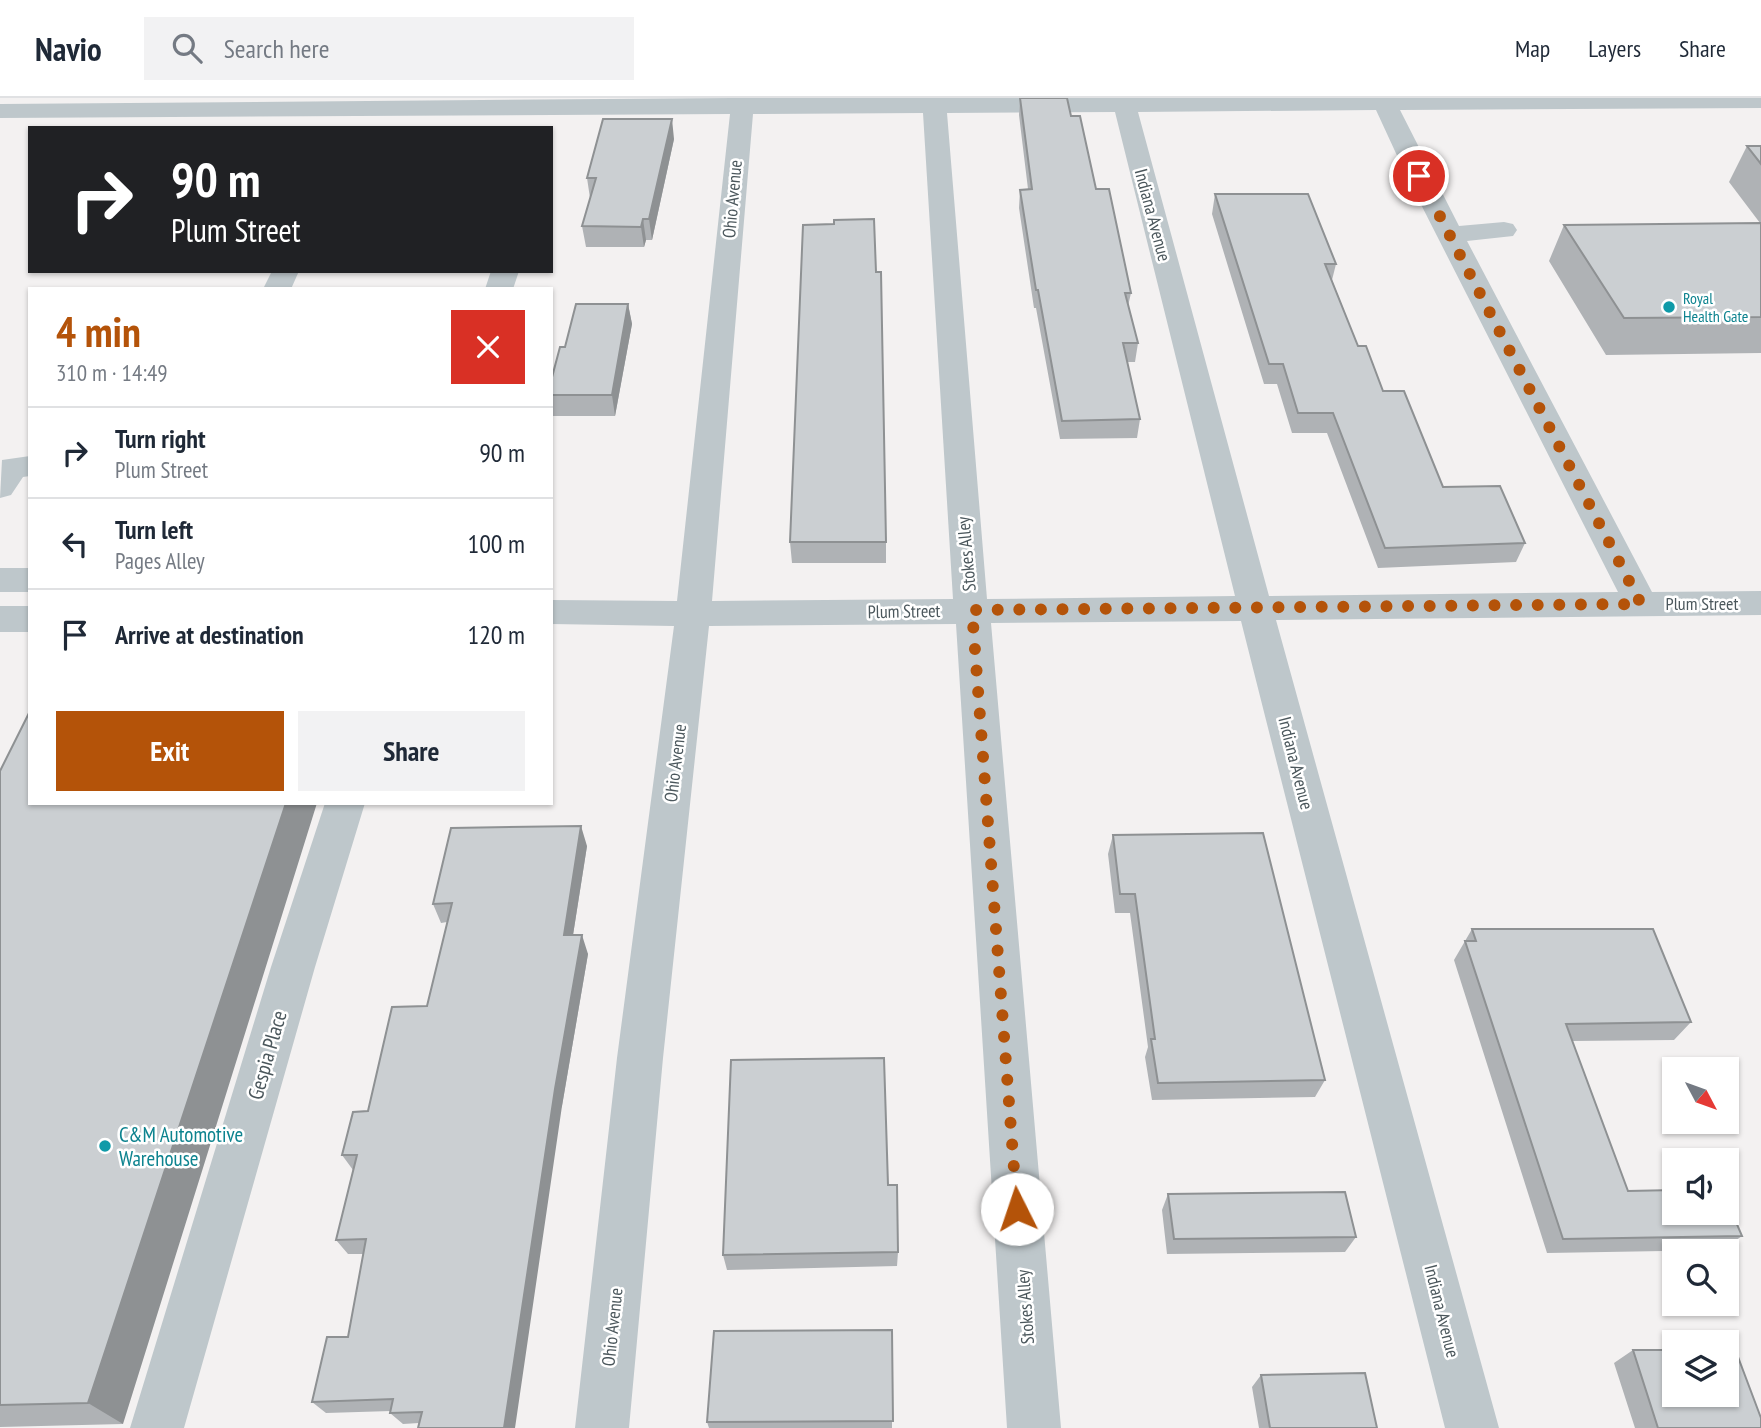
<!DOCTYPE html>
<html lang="en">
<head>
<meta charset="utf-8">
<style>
  :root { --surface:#fff; --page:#f2f2f3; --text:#1f2937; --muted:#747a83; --line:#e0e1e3; --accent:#b45309 }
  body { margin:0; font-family:"PT Sans Narrow",sans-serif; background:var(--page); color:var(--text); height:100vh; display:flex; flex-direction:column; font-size:26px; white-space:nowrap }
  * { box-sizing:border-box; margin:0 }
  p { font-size:23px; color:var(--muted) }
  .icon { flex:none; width:38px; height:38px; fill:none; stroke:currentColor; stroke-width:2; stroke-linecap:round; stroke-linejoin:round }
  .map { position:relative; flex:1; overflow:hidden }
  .panel { position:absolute; left:28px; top:189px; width:525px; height:518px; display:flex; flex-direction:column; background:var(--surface); border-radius:0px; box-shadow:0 2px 5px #0004 }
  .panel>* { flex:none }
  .banner { position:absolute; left:28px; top:28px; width:525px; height:147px; border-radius:0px; box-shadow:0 2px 5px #0004; background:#202124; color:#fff; overflow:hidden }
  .needle { width:46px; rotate:131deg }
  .tools { position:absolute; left:1662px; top:959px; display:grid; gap:14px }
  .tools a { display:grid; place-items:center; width:77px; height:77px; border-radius:0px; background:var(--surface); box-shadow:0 2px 5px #0004; font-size:35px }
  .pin { position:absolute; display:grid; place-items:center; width:60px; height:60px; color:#fff; margin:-30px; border:4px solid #fff; border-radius:50%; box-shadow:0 2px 7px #0007 }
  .me { position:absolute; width:77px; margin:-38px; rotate:356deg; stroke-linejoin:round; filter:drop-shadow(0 0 5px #0008) }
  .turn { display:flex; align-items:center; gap:24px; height:147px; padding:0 28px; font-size:32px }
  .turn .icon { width:91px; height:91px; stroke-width:2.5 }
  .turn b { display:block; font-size:49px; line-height:60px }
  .round { display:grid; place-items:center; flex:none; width:74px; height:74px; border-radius:0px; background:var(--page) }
  .summary { display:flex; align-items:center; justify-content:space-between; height:119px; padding:0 28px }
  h1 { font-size:42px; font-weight:800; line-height:52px; color:var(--accent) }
  .button { display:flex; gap:14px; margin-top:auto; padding:14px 28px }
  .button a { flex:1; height:80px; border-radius:0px; background:var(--accent); color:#fff; font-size:28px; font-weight:800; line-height:80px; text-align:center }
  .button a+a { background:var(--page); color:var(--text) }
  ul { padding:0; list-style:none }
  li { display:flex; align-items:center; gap:21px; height:91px; padding:0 28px; border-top:2px solid var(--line) }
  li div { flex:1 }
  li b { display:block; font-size:26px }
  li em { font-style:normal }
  header { display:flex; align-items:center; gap:42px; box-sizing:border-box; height:98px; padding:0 35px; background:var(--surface); border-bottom:2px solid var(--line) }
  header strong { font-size:33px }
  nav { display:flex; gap:38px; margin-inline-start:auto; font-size:24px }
  .search { width:490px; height:63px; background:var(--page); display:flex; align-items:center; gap:18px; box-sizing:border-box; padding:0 24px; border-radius:0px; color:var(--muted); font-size:26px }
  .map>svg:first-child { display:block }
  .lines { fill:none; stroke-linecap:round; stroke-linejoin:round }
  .minor { fill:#bec7cb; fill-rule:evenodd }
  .wall { fill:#afb2b5 }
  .shaded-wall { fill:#8e9193 }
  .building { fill:#cbcfd2; stroke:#8e9193; stroke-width:2 }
  .route { stroke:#b45309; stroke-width:12; stroke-dasharray:0 21.6 }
  .culture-dot { fill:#0f9aa8; stroke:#fff; stroke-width:2.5 }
  .labels { text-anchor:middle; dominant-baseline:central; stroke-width:5; stroke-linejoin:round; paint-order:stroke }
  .far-culture-label { font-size:16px; fill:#0d838f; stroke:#fff; text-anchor:start }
  .street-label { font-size:18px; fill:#4b575c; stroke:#fff }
  .near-street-label { font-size:21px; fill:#4b575c; stroke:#fff }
  .near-culture-label { font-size:21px; fill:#0d838f; stroke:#fff; text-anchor:start }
</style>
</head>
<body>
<header>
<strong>Navio</strong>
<div class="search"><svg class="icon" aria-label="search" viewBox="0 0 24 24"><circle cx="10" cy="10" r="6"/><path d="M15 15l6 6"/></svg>Search here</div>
<nav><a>Map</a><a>Layers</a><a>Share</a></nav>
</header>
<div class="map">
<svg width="1761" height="1330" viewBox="0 0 1761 1330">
  <rect width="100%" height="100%" fill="#f3f1f1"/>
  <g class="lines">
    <!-- minor -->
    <path class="minor" d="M731 0H1761V10L1400 12 1459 128 1504 124 1513 126 1517 132 1513 138 1467 143 1652 494 1761 493V517L1276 522 1499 1330H1445L1241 523 991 525 1061 1330H1007L956 526 709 528 663 960 629 1330H575L617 960 674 528 551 526V502L677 503 730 16 0 20V6ZM1376 12 1406 77 1618 494 1269 498 1138 14ZM1115 14 1235 498 987 501 947 15ZM923 15 953 501 712 503 753 16Z
      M272 173H299L291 191H263Z
      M491 173H519L513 191H485Z
      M30 358V378L23 379 11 397 0 400 2 362Z
      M0 470H30V494H0Z
      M0 508H30V534H0Z
      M325 705H365L315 869 184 1330H130L271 869Z"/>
  </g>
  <!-- wall -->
  <path class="wall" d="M1020 0 1071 18 1096 91 1131 195 1128 208 1138 245 1135 264H1127L1140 321 1137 340 1060 341 1036 210H1034L1019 110 1020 92 1028 91 1019 17Z
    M674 41 652 142H646L644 149H586L582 128 590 100 587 80Z
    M1747 48H1761V255L1606 257 1549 163 1564 127 1760 125 1729 84Z
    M1215 96 1336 166 1332 182 1358 248 1383 293 1443 389 1525 445 1516 464 1378 470 1327 335H1292L1277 286H1264L1212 116Z
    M628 206 632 226 615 318H552L551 313V283L565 249Z
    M790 444H886V465H792Z
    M0 673 123 1326 0 1329Z
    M1113 737 1325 982 1315 999 1152 1002 1145 959 1148 949 1130 815H1115L1108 756Z
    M587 748 573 837 588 856 562 1008 419 1325 403 1326 390 1315 391 1313 326 1315 312 1304 348 1239 363 1156H348L336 1142 353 1072 342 1057 427 908 447 824 441 825 433 806Z
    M1472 831 1691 924 1674 942 1572 943 1628 1093 1742 1138 1722 1152 1547 1155 1454 862Z
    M888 1087 898 1154 897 1168 727 1172 723 1157Z
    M1168 1096 1356 1139 1345 1154 1167 1156 1162 1112Z
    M892 1232V1330H709L707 1324Z
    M1633 1252 1761 1330H1635L1614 1265Z
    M1261 1277 1377 1330H1259L1252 1289Z"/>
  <!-- shaded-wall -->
  <path class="shaded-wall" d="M672 21 674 41 652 142 649 121Z
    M643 121 646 142 644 149 641 129Z
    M628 206 632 226 615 318 612 297Z
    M286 705H317L123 1326 88 1305Z
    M581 728 587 748 570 856 564 837Z
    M582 837 588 856 562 1008 515 1330H504L555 991Z"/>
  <!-- building -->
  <path class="building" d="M1020 0H1067L1071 18H1080L1096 91H1109L1131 195H1125L1138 245H1123L1140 321 1062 323 1038 192H1036L1020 92 1032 91Z
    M603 21H672L649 121H643L641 129 582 128 596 80H587Z
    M1747 48H1761V66Z
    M1215 96H1308L1336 166H1325L1358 248H1366L1383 293H1404L1443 389 1500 388 1525 445 1385 450 1333 315H1298L1283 266H1269Z
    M874 121 876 174H881L886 444H790L803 127 834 126V122Z
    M1761 125V219L1624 220 1564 127Z
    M576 206H628L612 297H551V283L560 249H565Z
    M30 613V705H286L88 1305 0 1307V673Z
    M581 728 564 837H582L555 991 504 1330H418L422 1314 390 1315 393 1301 312 1304 327 1239H348L366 1141 336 1142 357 1057H342L353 1014 368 1013 392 909 427 908 452 805 433 806 451 730Z
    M1263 735 1325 982 1158 985 1151 941H1155L1135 796H1120L1113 737Z
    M1472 831H1653L1691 924 1566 926 1628 1093 1675 1092V1115H1727V1103L1742 1138 1563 1141 1465 843H1476Z
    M884 960 888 1087H897L898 1154 723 1157 731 962Z
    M1345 1094 1356 1139 1174 1141 1168 1096Z
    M892 1232 893 1323 707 1324 714 1233Z
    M1727 1251H1735L1761 1320V1330H1658L1633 1252H1675V1297H1727Z
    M1365 1275 1377 1330H1270L1261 1277Z"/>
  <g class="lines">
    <!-- route -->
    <path class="route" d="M1017 1111 972 512 1641 506 1419 78"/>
  </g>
  <!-- markers -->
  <g class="culture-dot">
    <circle cx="1669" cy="209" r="7"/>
    <circle cx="105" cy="1048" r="7"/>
  </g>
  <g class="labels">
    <!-- far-culture labels -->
    <g class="far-culture-label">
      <text x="1683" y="200">Royal<tspan x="1683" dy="18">Health Gate</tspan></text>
    </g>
    <!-- street labels -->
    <g class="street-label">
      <text transform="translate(732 101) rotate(-85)">Ohio Avenue</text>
      <text transform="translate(1153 117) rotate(75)">Indiana Avenue</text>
      <text transform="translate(966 456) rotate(-95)">Stokes Alley</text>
      <text x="1702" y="505">Plum Street</text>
      <text transform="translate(904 513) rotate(-1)">Plum Street</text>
      <text transform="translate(675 665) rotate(-83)">Ohio Avenue</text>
      <text transform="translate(1296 665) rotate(76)">Indiana Avenue</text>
      <text transform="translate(1025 1209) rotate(-94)">Stokes Alley</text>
      <text transform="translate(1442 1213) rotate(76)">Indiana Avenue</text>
      <text transform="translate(612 1229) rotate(-84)">Ohio Avenue</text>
    </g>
    <!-- near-street labels -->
    <g class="near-street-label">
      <text transform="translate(267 957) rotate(-74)">Gespia Place</text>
    </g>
    <!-- near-culture labels -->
    <g class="near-culture-label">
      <text x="119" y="1036">C&amp;M Automotive<tspan x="119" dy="24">Warehouse</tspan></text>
    </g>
  </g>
</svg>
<div class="tools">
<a><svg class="needle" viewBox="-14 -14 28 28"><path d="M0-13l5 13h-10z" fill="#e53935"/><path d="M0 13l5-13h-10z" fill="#747a83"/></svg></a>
<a><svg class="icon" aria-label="sound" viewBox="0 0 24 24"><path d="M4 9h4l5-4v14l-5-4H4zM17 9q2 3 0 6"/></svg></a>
<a><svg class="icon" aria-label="search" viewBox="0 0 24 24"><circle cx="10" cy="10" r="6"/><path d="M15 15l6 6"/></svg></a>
<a><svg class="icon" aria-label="layers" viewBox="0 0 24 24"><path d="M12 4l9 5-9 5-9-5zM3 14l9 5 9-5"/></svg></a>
</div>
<div class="pin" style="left:1419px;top:78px;background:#d93025"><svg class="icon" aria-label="arrive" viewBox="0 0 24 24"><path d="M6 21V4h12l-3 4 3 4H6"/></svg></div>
<svg class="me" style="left:1017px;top:1111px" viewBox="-20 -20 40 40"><circle r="19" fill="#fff"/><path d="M0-13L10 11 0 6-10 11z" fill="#b45309"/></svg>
<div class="banner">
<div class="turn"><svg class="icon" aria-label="right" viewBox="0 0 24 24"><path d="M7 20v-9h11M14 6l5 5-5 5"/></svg><div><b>90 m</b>Plum Street</div></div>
</div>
<section class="panel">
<div class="summary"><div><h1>4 min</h1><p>310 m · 14:49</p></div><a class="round" style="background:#d93025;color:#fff"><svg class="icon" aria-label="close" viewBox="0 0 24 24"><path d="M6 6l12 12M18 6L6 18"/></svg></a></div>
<ul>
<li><svg class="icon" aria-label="right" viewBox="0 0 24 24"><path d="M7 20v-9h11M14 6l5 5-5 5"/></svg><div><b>Turn right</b><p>Plum Street</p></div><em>90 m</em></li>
<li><svg class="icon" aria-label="left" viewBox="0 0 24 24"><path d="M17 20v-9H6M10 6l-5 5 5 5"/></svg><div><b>Turn left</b><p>Pages Alley</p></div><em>100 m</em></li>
<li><svg class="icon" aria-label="arrive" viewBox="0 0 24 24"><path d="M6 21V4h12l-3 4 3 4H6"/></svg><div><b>Arrive at destination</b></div><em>120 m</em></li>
</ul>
<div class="button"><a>Exit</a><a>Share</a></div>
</section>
</div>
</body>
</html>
